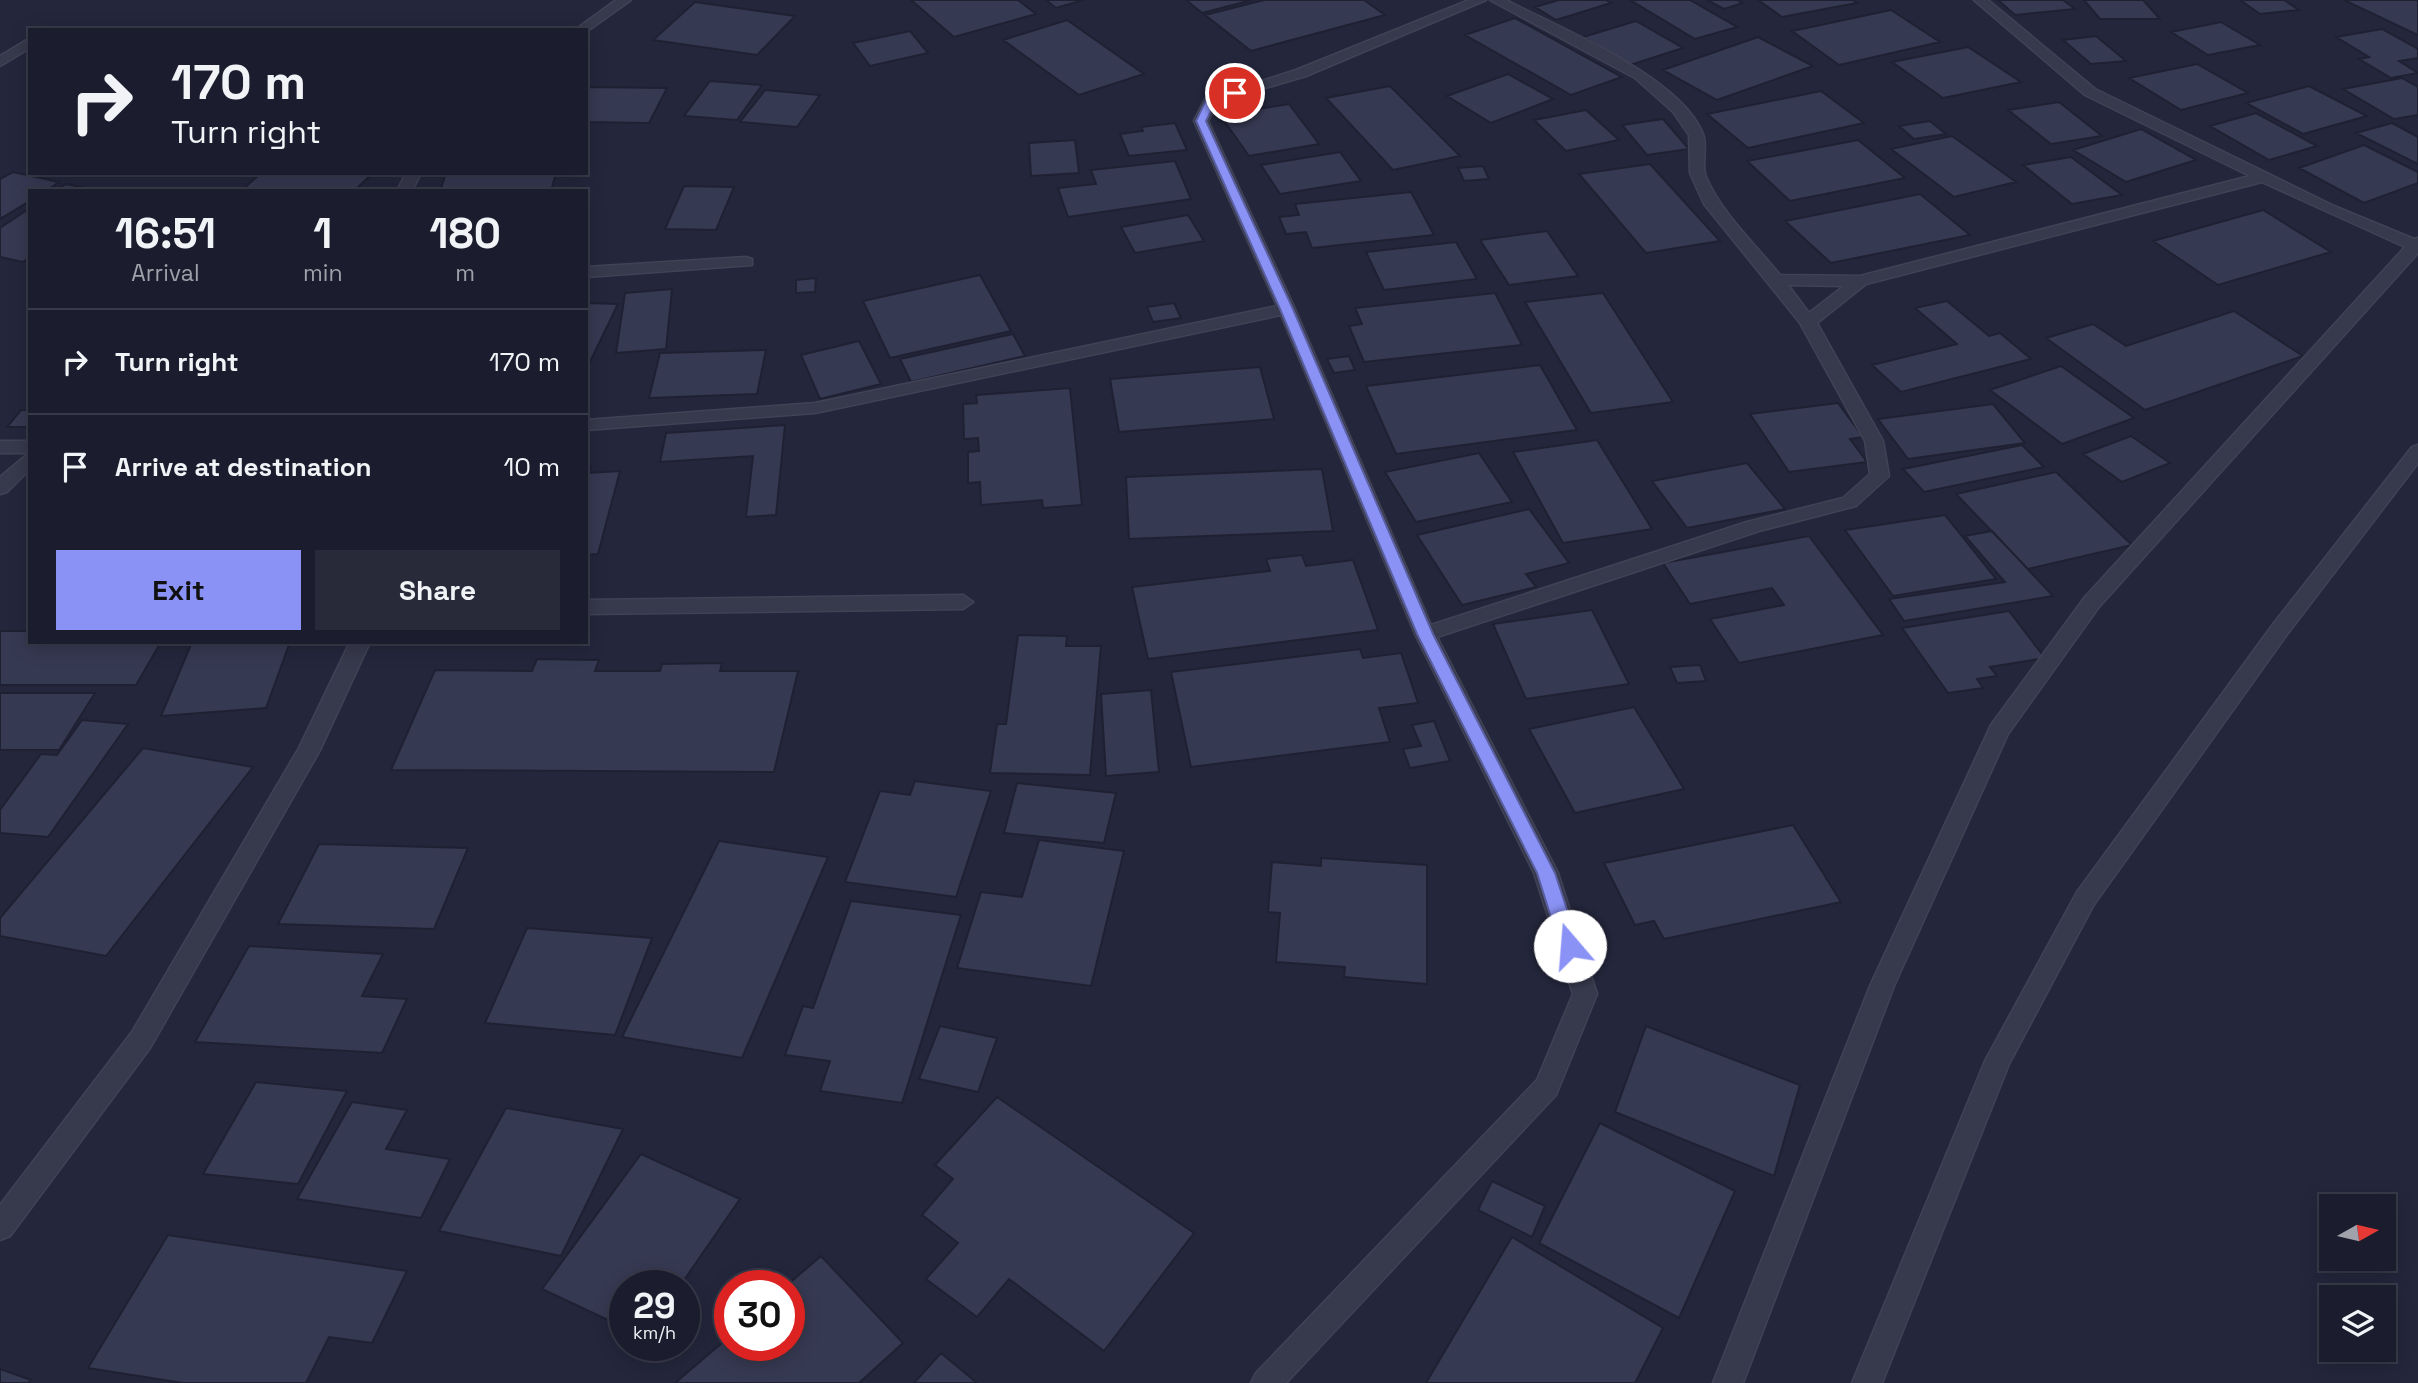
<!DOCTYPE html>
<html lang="en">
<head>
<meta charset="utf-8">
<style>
  :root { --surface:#1b1c2d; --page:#282939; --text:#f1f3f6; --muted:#a0a1aa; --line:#393a49; --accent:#8a92f5 }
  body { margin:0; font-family:"Space Grotesk",sans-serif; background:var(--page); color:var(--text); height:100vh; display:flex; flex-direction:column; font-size:26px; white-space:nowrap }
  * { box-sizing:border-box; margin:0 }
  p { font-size:23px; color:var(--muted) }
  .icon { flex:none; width:38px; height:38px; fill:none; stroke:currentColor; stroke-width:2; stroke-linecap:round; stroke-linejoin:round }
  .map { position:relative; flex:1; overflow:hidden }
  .details { position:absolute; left:28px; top:189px; width:560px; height:455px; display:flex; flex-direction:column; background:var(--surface); border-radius:0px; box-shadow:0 4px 18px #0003,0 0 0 2px var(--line) }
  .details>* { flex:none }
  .guide { position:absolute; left:28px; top:28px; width:560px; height:147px; border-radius:0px; box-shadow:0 4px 18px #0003,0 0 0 2px var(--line); background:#1b1c2d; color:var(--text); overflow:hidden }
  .needle { width:46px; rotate:82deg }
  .controls { position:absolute; left:2319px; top:1194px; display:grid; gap:14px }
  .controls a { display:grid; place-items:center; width:77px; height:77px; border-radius:0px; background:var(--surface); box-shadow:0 4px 18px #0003,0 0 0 2px var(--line); font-size:35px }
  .speed { position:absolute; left:609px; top:1270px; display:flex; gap:14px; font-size:35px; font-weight:700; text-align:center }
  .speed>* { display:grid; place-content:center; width:91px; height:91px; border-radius:50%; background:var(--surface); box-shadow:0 4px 18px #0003,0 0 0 2px var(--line); line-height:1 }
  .speed small { font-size:18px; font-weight:400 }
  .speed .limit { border:10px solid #d22; background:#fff; color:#111 }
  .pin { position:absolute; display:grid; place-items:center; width:60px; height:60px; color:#fff; margin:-30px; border:4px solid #fff; border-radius:50%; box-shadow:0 2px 7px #0007 }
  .me { position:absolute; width:77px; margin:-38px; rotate:342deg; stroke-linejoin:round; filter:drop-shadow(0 0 5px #0008) }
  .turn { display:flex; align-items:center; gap:24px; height:147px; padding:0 28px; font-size:32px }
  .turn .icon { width:91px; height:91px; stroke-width:2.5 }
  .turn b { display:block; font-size:49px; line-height:60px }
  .eta { display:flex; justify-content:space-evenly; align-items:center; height:119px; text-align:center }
  .eta b { font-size:42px; font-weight:800; line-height:49px }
  .action { display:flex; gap:14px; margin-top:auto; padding:14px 28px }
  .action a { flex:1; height:80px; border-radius:0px; background:var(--accent); color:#111; font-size:28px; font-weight:800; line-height:80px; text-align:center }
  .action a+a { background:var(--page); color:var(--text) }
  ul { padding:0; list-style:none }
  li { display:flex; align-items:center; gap:21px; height:105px; padding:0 28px; border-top:2px solid var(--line) }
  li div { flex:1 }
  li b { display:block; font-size:26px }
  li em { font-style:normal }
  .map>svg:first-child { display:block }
  .building { fill:#363952; stroke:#1f2133; stroke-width:2 }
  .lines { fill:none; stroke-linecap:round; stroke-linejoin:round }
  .service-casing { stroke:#404255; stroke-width:3 }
  .minor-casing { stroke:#404255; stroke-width:3 }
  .service { fill:#37394c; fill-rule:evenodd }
  .minor { fill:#37394c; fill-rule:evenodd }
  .route { fill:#8a92f5; stroke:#5a5f9f; stroke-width:2 }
</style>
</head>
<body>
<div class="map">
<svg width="2418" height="1383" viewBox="0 0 2418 1383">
  <rect width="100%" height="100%" fill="#24263c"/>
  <!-- building -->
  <path class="building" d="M911 0H1018L1036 14 954 37Z
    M1046 0H1084L1056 8Z
    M1186 0H1252L1202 13Z
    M1264 0H1364L1385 15 1251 51 1205 15Z
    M1559 0H1606L1611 3 1556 20 1535 7Z
    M1630 0H1690L1737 27 1695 39Z
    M1707 0H1737L1743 3 1724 9Z
    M1758 0H1853L1857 3 1782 17Z
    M1998 0H2063L2075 9 2015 15Z
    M2084 0H2143L2160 19H2100Z
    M2240 0H2284L2299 10 2260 14Z
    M2344 0H2418V35Z
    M695 2 795 16 757 55 653 40Z
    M1891 10 1940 42 1839 65 1792 31Z
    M1515 18 1622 77 1571 95 1465 35Z
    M1067 20 1144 74 1079 95 1003 40Z
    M1636 21 1683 48 1630 65 1583 37Z
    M2221 22 2260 45 2208 55 2171 32Z
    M2382 29 2418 49V58L2399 61 2418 73 2391 78 2359 59 2369 57 2336 37Z
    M910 31 928 53 870 66 853 43Z
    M2096 36 2126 61 2091 64 2063 40Z
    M1758 37 1813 66 1717 100 1663 70Z
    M1968 47 2021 82 1943 98 1892 62Z
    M2197 64 2248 93 2181 110 2129 78Z
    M1508 74 1553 99 1491 123 1447 96Z
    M2402 78 2418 87V115L2394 119 2343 89Z
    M710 81 762 85 737 120 684 116Z
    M1390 86 1460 156 1393 170 1326 98Z
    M2309 86 2367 116 2303 134 2246 103Z
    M586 87 667 88 649 123 586 122Z
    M765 90 820 95 797 127 740 122Z
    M1821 91 1864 123 1748 148 1707 114Z
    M2059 102 2102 136 2051 144 2008 110Z
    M1289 104 1319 144 1249 156 1220 115Z
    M1586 110 1619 140 1566 151 1534 120Z
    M2256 113 2317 146 2269 160 2210 126Z
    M1663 119 1689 149 1647 155 1622 125Z
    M1930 121 1946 134 1914 139 1899 126Z
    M1175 123 1187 150 1129 156 1120 134 1143 131 1141 127Z
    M2392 123 2418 137V164L2356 133Z
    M2141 129 2196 160 2126 182 2073 150Z
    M1952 136 2016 182 1954 197 1891 149Z
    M1075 140 1079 173 1031 176 1029 143Z
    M1858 140 1905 178 1790 201 1747 161Z
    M2364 145 2418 172V183L2364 203 2299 168Z
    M1340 152 1361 181 1280 194 1261 165Z
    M2071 157 2122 195 2072 204 2023 165Z
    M1175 161 1191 199 1068 217 1058 188 1096 184 1091 170Z
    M1650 164 1720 241 1646 253 1579 174Z
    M1483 166 1489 179 1464 181 1458 168Z
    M13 172 59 182 46 191H30V201L0 219V179Z
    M261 173H373L354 191H241Z
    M446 173H556L551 191H440Z
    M66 184 100 191H55Z
    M684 186 734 187 716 230 665 229Z
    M1411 192 1434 235 1312 248 1306 232 1286 234 1279 217 1299 215 1295 204Z
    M1920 194 1970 235 1831 263 1785 221Z
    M30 208V257L23 262 0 257V228Z
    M2263 210 2331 252 2218 285 2153 241Z
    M1188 215 1204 241 1135 253 1121 227Z
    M1547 231 1578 276 1509 285 1480 240Z
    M1456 242 1477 279 1384 290 1366 252Z
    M980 275 1011 331 890 358 863 301Z
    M816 278 815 292 796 293V280Z
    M672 289 666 349 616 353 625 293Z
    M1495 293 1522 345 1364 362 1349 326 1362 324 1355 308Z
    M1603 293 1673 402 1591 413 1525 302Z
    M1947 301 1989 336 2000 333 2031 359 1901 392 1872 365 1957 344 1915 308Z
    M586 303 618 304 586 370Z
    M1174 303 1181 318 1153 322 1147 307Z
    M2234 311 2303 356 2145 410 2046 338 2093 324 2126 346Z
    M1013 334 1025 356 911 382 900 359Z
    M859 341 881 384 820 399 801 355Z
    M766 350 757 394 649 398 660 353Z
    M1349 356 1355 370 1334 373 1327 359Z
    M1540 365 1577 430 1396 454 1366 386Z
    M2061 366 2134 418 2062 444 1990 390Z
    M1260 367 1274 419 1119 432 1110 379Z
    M1070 388 1082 505 1043 508 1042 500 981 505 980 482 968 483V452L979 451 978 438 964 439 963 404 977 403 976 395Z
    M1838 403 1863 437 1850 439 1867 462 1789 472 1750 414Z
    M1993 404 2025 443 1908 459 1878 419Z
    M21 410H30V427H7Z
    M785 425 776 515 746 517 753 456 660 462 666 433Z
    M2131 436 2170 463 2122 482 2083 454Z
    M1597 440 1652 529 1563 543 1513 452Z
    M2022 445 2044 467 1924 492 1903 469Z
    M1479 453 1512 502 1416 522 1385 472Z
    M1747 463 1785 509 1687 528 1652 481Z
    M591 466 589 473 620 471 598 554 586 555V467Z
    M1322 469 1333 531 1129 539 1126 477Z
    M2056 472 2132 545 2028 569 1956 494Z
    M1529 509 1569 563 1526 574 1536 587 1462 605 1417 535Z
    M1945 515 1996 579 1893 596 1845 530Z
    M1992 531 2053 596 1904 621 1889 599 2005 582 1965 536Z
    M1809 536 1883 635 1739 663 1710 619 1784 605 1772 588 1690 604 1663 563Z
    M1302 555 1306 566 1353 560 1378 630 1148 659 1132 587 1270 571 1266 559Z
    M1592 610 1629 684 1526 699 1493 624Z
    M2009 611 2045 658 1990 667 1997 676 1977 679 1983 688 1948 693 1902 628Z
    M30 627V642H161L136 685H0V631H27Z
    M1018 635 1067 636 1066 646H1101L1090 775 990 773 997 724H1006Z
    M192 642H290L266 708 161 716Z
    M1360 649 1363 658 1401 653 1418 703 1379 708 1390 742 1191 767 1171 672Z
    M537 659 599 660 595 671H660L662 664 722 663 720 671H798L774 772 391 770 435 670 532 671Z
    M1700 665 1706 681 1677 683 1670 667Z
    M1151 690 1159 772 1106 776 1101 694Z
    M0 693H95L59 750H0Z
    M1634 707 1684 789 1575 813 1529 729Z
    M82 720 128 724 48 837 0 833V810L41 754 57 755Z
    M1434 721 1450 761 1410 768 1403 749 1421 746 1412 725Z
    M143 748 253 767 106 956 0 936V918Z
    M915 781 991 791 956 897 845 882 880 791 910 795Z
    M1017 783 1116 793 1104 843 1004 833Z
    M1793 825 1841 902 1664 939 1654 921 1635 925 1604 863Z
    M1039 840 1124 851 1091 986 957 968 981 892 1022 897Z
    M719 841 828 857 742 1058 622 1037Z
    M319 844 468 848 434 929 278 924Z
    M1321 858 1427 865V984L1344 977 1345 967 1276 962 1280 913 1268 912 1272 862 1321 866Z
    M851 901 961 915 902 1103 820 1091 830 1061 785 1055 803 1006 813 1008Z
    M527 928 652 938 615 1035 485 1023Z
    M249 946 383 954 362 996 407 999 382 1053 195 1042Z
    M940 1026 997 1038 978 1092 919 1079Z
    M1646 1026 1800 1085 1774 1176 1615 1112Z
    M256 1082 347 1091 298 1184 203 1174Z
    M997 1097 1194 1233 1104 1351 1009 1279 977 1317 926 1279 958 1243 922 1215 953 1179 935 1165Z
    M352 1102 407 1110 386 1149 450 1159 421 1218 297 1199Z
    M506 1108 623 1129 561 1256 439 1231Z
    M1600 1123 1735 1191 1679 1318 1539 1243Z
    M641 1154 740 1199 680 1286H625V1328L542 1289Z
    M1492 1181 1545 1206 1532 1237 1478 1210Z
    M168 1235 407 1271 372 1343 329 1337 306 1383H183L88 1368Z
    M1512 1237 1663 1328 1635 1383H1426Z
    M821 1256 903 1343 859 1383H675L730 1336V1346H789V1286H786Z
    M941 1353 977 1383H914Z
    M0 1369 31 1380 28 1383H0Z"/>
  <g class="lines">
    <!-- service casing -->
    <g class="service-casing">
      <path id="service" d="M746 257 752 259V265L586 277V267Z"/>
    </g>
    <!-- minor casing -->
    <g class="minor-casing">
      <path id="minor" d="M616 0H631L586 32V30H575Z
        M1469 0H1486L1306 76 1218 102 1208 121 1295 309 1431 625 1747 522 1843 498 1870 474 1865 441 1800 323 1704 204 1690 173 1689 135 1673 112 1635 78 1490 0H1506C1559 28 1680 76 1703 134 1708 147 1701 164 1706 177 1722 214 1755 244 1780 275L1860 276 2250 176 2085 95 1974 0H1988L2095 89 2334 206 2414 239 2418 238V253L2099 607 2008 734 1894 986 1743 1383H1713L1870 986 1991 725 2085 597 2405 247 2262 182 1866 284 1817 323 1883 441 1889 476 1856 506 1759 531 1437 637 1558 873 1597 994 1556 1095 1286 1383H1251L1256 1373 1537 1080 1573 994 1534 873 1415 634 1281 315 815 413 586 430V420L815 403 1277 306 1194 121 1205 99 1296 70ZM1788 285 1844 286 1809 313Z
        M30 38V48L0 66V56Z
        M406 173H421L412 191H397Z
        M0 441H30V469L7 492 0 494V477L29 453H0Z
        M2418 445V463L2288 633 2093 906 2009 1064 1882 1383H1852L1985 1061 2077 892 2274 623 2412 447Z
        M963 595 973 602 963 609 586 614V600Z
        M350 642H370L320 750 150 1048 10 1236 0 1240V1205L132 1032 299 748Z"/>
    </g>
    <!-- service -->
    <use href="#service" class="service"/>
    <!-- minor -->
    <use href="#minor" class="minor"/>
  </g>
  <!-- route -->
  <path class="route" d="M1235 90 1240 93 1239 96 1216 101 1206 121 1293 309 1433 634 1555 873 1579 946 1576 951H1563L1560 946 1537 873 1417 634 1280 309 1196 121 1208 96Z"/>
</svg>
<div class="controls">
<a><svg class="needle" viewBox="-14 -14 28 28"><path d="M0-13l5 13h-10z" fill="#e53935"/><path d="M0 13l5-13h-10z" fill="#a0a1aa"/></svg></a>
<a><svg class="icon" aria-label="layers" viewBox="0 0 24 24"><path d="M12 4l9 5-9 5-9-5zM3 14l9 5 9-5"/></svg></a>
</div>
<div class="speed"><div>29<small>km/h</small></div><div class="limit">30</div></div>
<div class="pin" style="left:1235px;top:93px;background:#d93025"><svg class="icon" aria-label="arrive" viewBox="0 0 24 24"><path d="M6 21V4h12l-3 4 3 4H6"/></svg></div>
<svg class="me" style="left:1570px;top:946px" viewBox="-20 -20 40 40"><circle r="19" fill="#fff"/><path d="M0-13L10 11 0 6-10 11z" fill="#8a92f5"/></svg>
<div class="guide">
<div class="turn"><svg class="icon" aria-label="right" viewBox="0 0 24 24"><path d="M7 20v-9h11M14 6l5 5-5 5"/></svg><div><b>170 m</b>Turn right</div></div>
</div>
<section class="details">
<div class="eta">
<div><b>16:51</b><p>Arrival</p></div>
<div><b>1</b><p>min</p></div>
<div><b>180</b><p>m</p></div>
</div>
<ul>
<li><svg class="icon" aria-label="right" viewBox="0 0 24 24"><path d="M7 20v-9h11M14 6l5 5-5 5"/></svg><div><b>Turn right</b></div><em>170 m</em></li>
<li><svg class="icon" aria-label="arrive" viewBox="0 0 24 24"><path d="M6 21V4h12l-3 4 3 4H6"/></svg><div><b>Arrive at destination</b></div><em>10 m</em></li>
</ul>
<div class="action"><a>Exit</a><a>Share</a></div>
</section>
</div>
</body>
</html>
